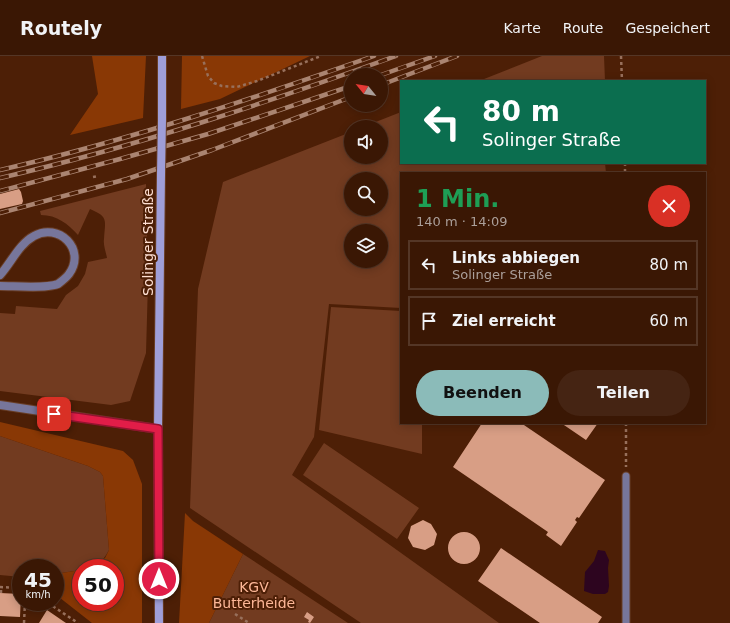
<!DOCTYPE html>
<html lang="de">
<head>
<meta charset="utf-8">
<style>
  :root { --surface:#3a1704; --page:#452413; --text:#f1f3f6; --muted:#ab9f9a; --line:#543626; --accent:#8bbbb9 }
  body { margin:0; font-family:"DejaVu Sans",sans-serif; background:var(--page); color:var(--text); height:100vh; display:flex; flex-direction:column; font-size:15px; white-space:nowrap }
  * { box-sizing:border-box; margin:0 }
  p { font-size:13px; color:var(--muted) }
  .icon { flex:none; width:22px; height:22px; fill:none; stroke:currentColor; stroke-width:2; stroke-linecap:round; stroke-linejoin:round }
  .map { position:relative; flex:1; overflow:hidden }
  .side { position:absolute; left:400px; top:116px; width:306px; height:252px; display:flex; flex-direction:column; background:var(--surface); border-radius:0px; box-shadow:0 2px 10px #0003,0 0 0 1px var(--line) }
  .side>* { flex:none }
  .guide { position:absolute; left:400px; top:24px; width:306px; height:84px; border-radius:0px; box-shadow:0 2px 10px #0003,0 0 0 1px var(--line); background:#0b6e4f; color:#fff; overflow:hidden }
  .needle { width:26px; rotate:300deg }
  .buttons { position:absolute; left:344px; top:12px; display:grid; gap:8px }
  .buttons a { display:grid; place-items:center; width:44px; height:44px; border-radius:50%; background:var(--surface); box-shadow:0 2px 10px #0003,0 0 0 1px var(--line); font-size:20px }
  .speed { position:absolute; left:12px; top:503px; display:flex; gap:8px; font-size:20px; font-weight:700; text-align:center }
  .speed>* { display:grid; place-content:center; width:52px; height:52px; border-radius:50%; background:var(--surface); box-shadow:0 2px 10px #0003,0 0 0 1px var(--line); line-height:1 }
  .speed small { font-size:10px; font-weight:400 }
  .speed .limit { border:6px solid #d22; background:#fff; color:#111 }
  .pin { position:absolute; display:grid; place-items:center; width:34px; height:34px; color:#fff; margin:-17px; border-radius:8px; box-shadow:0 2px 6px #0006 }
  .me { position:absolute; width:44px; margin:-22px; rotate:0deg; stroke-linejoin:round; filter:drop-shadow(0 0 3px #0008) }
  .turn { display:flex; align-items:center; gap:14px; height:84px; padding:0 16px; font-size:18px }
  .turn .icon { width:52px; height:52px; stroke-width:2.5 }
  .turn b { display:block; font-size:28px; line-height:34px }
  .round { display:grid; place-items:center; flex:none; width:42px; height:42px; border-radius:21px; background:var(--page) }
  .head { display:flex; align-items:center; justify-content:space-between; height:68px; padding:0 16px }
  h1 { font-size:24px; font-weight:700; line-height:30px; color:#1e9e55 }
  .cta { display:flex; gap:8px; margin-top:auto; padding:8px 16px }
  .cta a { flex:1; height:46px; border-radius:24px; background:var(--accent); color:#111; font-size:16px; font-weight:700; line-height:46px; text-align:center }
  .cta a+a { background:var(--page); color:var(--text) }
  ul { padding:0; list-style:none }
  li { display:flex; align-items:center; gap:12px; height:50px; margin:0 8px 6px; padding:0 8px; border:2px solid var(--line); border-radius:0px }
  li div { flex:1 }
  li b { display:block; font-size:15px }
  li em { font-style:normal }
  header { display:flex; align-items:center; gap:24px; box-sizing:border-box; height:56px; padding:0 20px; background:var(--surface); border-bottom:1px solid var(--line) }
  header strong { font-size:19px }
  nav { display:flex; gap:22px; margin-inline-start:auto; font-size:14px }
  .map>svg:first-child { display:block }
  .green { fill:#723b20; fill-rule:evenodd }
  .forest { fill:#893805 }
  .water { fill:#2d051f }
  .building { fill:#d89e85 }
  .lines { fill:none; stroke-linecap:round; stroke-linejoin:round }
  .lane-casing { stroke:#693e27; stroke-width:9 }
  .street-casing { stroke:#693e27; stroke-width:10 }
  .secondary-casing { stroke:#693e27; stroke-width:10 }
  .path { stroke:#98705c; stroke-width:2.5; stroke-dasharray:3 3; stroke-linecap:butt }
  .lane { stroke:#77769b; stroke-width:7 }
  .street { stroke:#77769b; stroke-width:8 }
  .secondary { stroke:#9f9ed8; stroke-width:8 }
  .rail-casing { stroke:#aa8471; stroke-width:4.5 }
  .rail { stroke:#4d1f06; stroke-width:3; stroke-dasharray:9; stroke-linecap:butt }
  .secondary-bridge-casing { stroke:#693e27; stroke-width:10; stroke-linecap:butt }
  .secondary-bridge { stroke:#9f9ed8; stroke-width:8 }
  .route-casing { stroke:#92132f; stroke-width:10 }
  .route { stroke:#e11d48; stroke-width:7 }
  .labels { text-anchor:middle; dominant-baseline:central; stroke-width:4; stroke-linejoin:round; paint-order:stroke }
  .street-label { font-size:14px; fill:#fedfd2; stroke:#4d1f06 }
  .park-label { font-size:14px; fill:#fdb797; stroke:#4d1f06 }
</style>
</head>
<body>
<header>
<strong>Routely</strong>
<nav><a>Karte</a><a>Route</a><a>Gespeichert</a></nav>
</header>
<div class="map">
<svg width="730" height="567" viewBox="0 0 730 567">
  <rect width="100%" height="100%" fill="#4d1f06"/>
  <!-- green -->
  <path class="green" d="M542 0H604L605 25H479Z
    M401 56V107H605L606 117H401V252L329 248 314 381 292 419 499 567H361L190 452 198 233 223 126 351 76V101H381V71H363ZM351 123H381V153H351ZM351 175H381V205H351Z
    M146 128 148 226 146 297 130 345 111 349 0 335V257L15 258 16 250 57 253 66 239 78 230 85 218 88 206 107 202C106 196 103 189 104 183 105 164 109 161 90 153L78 179C68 168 57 159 41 159L40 155Z
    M331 251 401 255V367H422V398L319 374Z
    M0 380 88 410 100 416 103 420 109 494C102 507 96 512 81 512V514L55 518V512H21V521L0 519Z
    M324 387 419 452 397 483 303 419Z
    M243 498 348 567H209Z"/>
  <!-- forest -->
  <path class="forest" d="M92 0H146L143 62 70 79 98 38Z
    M182 0H310L220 43 181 53Z
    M0 366 123 395 133 404 142 428V567H92L55 538V518L81 514V546H115V512H90L105 502 109 494 103 420 100 416 88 410 0 380Z
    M185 457 193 465 243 498 209 567H179Z"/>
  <!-- water -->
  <path class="water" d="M598 494 605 495 609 504 608 512 609 530 608 536 605 538H593L584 535 585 516 594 505Z"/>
  <!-- building -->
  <path class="building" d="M19 133 21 136 23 145 22 148 0 153V138Z
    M482 367H521L605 424 579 462 577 461 575 464 577 466 561 490 546 479 548 476 453 411Z
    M561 367H598L586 384Z
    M423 464 431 468 437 478 434 489 425 494 413 491 408 482 411 470Z
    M448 492a16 16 0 1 1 32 0a16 16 0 1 1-32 0Z
    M501 492 602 561 598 567H540L478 525Z
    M260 524 267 529 263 535 261 533 262 532 257 528Z
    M0 537 21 538 20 561 0 560Z
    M283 540 290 545 286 551 284 549 285 548 280 544Z
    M47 554 63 565 66 567H39Z
    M307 556 314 561 310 567 308 566 309 564 304 561Z"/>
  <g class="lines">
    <!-- lane casing -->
    <g class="lane-casing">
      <path id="lane" d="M626 567V420"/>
    </g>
    <!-- street casing -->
    <g class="street-casing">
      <path id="street" d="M0 219C11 207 19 188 34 180 58 166 87 193 69 218 66 222 62 225 58 228 46 233 14 230 0 230
        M0 349 158 373"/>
    </g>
    <!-- secondary casing -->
    <g class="secondary-casing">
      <path id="secondary" d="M162 64V0
        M159 567 158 373 161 118"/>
    </g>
    <!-- path -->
    <path class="path" d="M202 0 208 20 214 27 222 30 237 31 257 25 321 0
      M621 0 622 25
      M625 107V117
      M93 121 98 120
      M626 367V411
      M0 531 21 532
      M1 537V531
      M30 546 48 547 78 567
      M235 558 249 567
      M24 567 25 546"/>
    <!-- lane -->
    <use href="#lane" class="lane"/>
    <!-- street -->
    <use href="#street" class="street"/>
    <!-- secondary -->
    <use href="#secondary" class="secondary"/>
    <!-- rail casing -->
    <g class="rail-casing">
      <path id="rail" d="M381 19 435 0
        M381 29 457 0
        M0 114C127 85 251 43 374 0
        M0 122C135 91 266 47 396 0
        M0 135 120 103 208 78 351 30
        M0 157 127 123 212 94 351 41"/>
    </g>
    <!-- rail -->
    <use href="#rail" class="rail"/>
    <!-- secondary-bridge casing -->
    <g class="secondary-bridge-casing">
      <path id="secondary-bridge" d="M161 118 162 64"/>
    </g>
    <!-- secondary-bridge -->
    <use href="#secondary-bridge" class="secondary-bridge"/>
  </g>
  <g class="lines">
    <!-- route casing -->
    <g class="route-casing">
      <path id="route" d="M54 358 158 373 159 523"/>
    </g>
    <!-- route -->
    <use href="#route" class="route"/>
  </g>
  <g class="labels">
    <!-- street labels -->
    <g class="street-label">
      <text transform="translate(148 186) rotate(-90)">Solinger Straße</text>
    </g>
    <!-- park labels -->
    <g class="park-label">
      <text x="254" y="531">KGV<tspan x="254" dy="16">Butterheide</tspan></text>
    </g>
  </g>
</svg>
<div class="buttons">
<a><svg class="needle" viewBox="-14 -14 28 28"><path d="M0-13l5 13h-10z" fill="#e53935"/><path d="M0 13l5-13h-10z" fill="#ab9f9a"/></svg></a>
<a><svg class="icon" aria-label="sound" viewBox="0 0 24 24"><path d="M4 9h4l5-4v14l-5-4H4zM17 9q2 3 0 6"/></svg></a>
<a><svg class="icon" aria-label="search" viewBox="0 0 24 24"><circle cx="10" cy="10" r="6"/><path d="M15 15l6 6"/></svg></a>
<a><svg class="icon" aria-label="layers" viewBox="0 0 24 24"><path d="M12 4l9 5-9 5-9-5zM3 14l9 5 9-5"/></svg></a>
</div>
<div class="speed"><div>45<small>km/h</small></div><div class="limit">50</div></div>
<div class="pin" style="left:54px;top:358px;background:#d93025"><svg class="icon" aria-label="arrive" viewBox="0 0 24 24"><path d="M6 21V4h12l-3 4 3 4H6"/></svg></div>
<svg class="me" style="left:159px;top:523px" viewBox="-20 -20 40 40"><circle r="17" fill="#e11d48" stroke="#fff" stroke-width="3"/><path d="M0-11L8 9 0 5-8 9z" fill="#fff"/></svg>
<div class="guide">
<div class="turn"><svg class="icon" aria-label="left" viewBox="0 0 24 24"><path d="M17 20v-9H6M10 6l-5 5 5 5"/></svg><div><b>80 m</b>Solinger Straße</div></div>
</div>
<section class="side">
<div class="head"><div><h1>1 Min.</h1><p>140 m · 14:09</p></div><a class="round" style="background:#d93025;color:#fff"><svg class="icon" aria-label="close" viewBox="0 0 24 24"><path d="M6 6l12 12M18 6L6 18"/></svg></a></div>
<ul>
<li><svg class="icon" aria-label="left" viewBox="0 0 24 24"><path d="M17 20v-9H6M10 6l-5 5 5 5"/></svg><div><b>Links abbiegen</b><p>Solinger Straße</p></div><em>80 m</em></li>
<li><svg class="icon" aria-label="arrive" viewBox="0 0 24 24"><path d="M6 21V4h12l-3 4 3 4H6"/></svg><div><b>Ziel erreicht</b></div><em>60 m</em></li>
</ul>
<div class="cta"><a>Beenden</a><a>Teilen</a></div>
</section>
</div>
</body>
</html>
